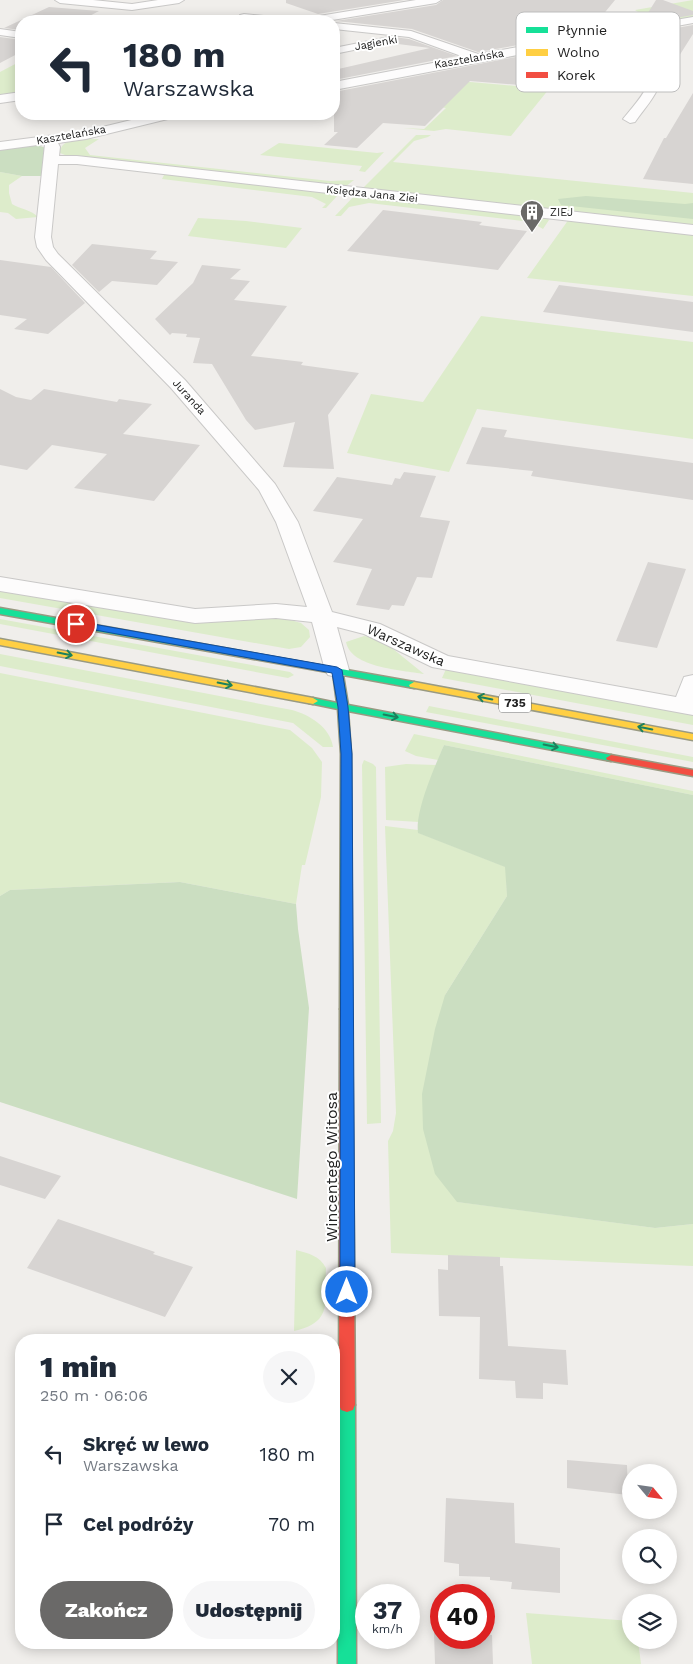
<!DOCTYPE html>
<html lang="pl">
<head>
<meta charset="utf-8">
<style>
  :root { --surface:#fff; --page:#f6f6f7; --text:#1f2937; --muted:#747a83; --accent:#6a6968 }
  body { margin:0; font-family:"Work Sans",sans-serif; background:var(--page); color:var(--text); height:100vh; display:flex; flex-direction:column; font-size:19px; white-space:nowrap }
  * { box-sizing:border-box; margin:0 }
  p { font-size:16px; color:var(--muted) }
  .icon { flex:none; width:28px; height:28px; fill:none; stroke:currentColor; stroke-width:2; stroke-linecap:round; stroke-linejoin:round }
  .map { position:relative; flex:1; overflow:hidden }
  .details { position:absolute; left:15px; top:1334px; width:325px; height:315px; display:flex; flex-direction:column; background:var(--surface); border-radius:20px; box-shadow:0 2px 12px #0003 }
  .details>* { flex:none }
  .banner { position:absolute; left:15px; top:15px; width:325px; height:105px; border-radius:20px; box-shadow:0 2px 12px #0003; background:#fff; color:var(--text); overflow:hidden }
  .needle { width:32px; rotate:119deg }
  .tools { position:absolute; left:622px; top:1464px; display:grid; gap:10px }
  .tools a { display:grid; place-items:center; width:55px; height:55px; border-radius:50%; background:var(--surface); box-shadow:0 2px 12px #0003; font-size:25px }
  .speed { position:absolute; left:355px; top:1584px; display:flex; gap:10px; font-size:25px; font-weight:700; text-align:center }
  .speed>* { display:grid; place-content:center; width:65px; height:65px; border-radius:50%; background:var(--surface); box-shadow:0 2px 12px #0003; line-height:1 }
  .speed small { font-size:12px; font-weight:400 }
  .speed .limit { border:8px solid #d22; background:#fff; color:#111 }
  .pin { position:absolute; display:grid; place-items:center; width:42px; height:42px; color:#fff; margin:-21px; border:2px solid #fff; border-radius:50%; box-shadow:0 1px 5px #0007 }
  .me { position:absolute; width:55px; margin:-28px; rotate:0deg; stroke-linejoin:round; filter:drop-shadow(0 0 4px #0008) }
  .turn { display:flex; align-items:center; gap:18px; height:105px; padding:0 25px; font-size:22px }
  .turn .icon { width:65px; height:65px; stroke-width:2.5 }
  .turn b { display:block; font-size:35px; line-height:42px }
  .round { display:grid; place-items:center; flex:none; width:52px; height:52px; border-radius:26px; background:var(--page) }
  .head { display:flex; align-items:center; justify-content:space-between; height:85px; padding:0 25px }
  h1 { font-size:30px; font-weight:800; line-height:38px }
  .action { display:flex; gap:10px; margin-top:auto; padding:10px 25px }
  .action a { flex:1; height:58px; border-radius:30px; background:var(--accent); color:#fff; font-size:20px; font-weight:800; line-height:58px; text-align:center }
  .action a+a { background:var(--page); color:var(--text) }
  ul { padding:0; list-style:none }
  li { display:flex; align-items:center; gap:15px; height:70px; padding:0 25px }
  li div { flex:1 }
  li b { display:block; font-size:19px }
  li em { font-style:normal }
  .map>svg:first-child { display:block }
  .grass { fill:#ddeccb }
  .forest { fill:#cbdec1 }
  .building { fill:#d7d4d2 }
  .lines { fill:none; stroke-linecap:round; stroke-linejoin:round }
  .street-casing { stroke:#c9c8c7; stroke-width:2 }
  .fast-casing { stroke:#999a82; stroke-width:3 }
  .slow-casing { stroke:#999a82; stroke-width:3 }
  .jam-casing { stroke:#999a82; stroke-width:3 }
  .street { fill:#fdfcfc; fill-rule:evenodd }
  .fast { fill:#16e098; fill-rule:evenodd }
  .slow { fill:#ffcf43; fill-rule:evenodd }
  .jam { fill:#f24e42; fill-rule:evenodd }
  .oneway { stroke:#1c815d }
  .route { fill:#1a73e8; stroke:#114b97 }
  .labels { text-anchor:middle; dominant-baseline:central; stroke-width:4; stroke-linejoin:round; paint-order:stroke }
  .far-street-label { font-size:11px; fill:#222; stroke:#fff }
  .far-poi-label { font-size:11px; fill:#222; stroke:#fff; text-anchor:start }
  .shield { fill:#fff; stroke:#646464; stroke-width:1 }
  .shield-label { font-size:12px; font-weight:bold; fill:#222 }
  .street-label { font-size:14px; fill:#222; stroke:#fff }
  .near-street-label { font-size:16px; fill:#222; stroke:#fff }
  .key { fill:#fff; stroke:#bdbdbd; stroke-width:1 }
  .key-label { font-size:14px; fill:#222 }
</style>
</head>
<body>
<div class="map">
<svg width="693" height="1664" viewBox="0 0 693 1664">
  <rect width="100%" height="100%" fill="#f0eeeb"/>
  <!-- grass -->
  <path class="grass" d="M693 0V19L641 28 610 17 638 12 635 10Z
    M21 61V94L0 97V72Z
    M459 81 549 89 511 136 446 129 434 131 403 128 424 129 446 108 434 106Z
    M416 135H431L428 137 414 141 393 162 693 193V227L363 188Z
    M79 139H99L85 148 90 155 330 181 354 180 345 187 70 157 60 153C61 142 69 141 79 139Z
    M279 143 377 153 384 152 365 172 359 171 362 166 260 155Z
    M0 172 22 176 9 185V193L12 204C20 209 32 210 38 217L16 219 8 213 0 212Z
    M165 173 336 193 338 195 326 208H322L326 204 312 197 162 179Z
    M355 195 547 218 549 220 543 229 531 222 369 203 349 207 341 216H335Z
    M198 218 246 221 302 228 286 248 188 236Z
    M569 219 693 233V296L527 278Z
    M481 316 693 342V439L477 409 449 472 347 453 371 394 423 402Z
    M0 590 198 622 283 618 301 623 309 630 310 637 301 647 289 649 0 598Z
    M0 619 290 672 294 675 288 678 0 624Z
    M364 636 382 640 424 674C402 670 351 668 346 642Z
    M0 654 292 710C310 715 330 727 333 747H323L293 723 0 666Z
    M446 669 693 714V725L442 678Z
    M0 673 290 730 312 748 322 762 321 797 305 865H302L296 904 180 882 10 890 0 896Z
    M429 706 693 757V762L426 712Z
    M414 734 693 791V795L444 745 438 760 416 756 405 751Z
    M364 760 373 764 376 767 381 1123 367 1124 362 765Z
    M406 764 436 765 427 789 419 822 386 820 385 767Z
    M385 826 418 830 419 833 506 867 507 896 445 995 458 1202 655 1228 693 1224V1266L391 1253 388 1141 393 1131 396 1113Z
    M296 1250C308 1253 320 1256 326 1268 324 1302 334 1322 294 1331Z
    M526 1613 631 1621V1640H638L641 1664H532Z"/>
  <!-- forest -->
  <path class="forest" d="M34 144 46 148 47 176H22L0 172V148Z
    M586 196 685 204 693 203V219L561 205 558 199Z
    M444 745 693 795V1224L655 1228 457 1202 435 1174 423 1129 422 1094 435 1029 445 995 507 896 505 867 418 833C415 811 435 766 444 745Z
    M180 882 296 904 298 929 309 1008 297 1199 0 1102V896L10 890Z"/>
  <!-- building -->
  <path class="building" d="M286 0H404L318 14 286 3Z
    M443 0H615L588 33 478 52 412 29 336 21 436 5Z
    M656 0H663L693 11V15L641 24Z
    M49 7 99 11 80 21H21V30L4 28Z
    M693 25V34L674 64 654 63 626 47 633 36Z
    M0 37 21 40V52L0 63Z
    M394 37 409 39 457 56 334 80V70L430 48 398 44 395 43 397 40Z
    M578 45 543 87 470 81 425 126 383 123 357 148 324 145 338 132H334V92Z
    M693 93V184L643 179 664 138H666Z
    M383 210 482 222 479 225 527 231 498 270 347 251Z
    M92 244 157 251 150 259 178 262 157 285 112 281 99 292 72 265Z
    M0 260 51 267 85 303 48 334 14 329 27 319 0 315Z
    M202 265 241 269 230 279 250 281 234 300 287 306 251 356 303 362 301 365 359 373 328 415 334 469 283 467 295 422 255 430 246 420 212 364 193 363 200 338 186 337 187 334 172 333 170 335 155 319 193 283Z
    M559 285 693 302V332L543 312Z
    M0 389 16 397 31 400 44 389 117 402 119 399 152 404 123 434 200 445 154 501 74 488 107 454 52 445 27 470 0 465Z
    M482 427 507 430 504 437 693 463V500L531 476 533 471 466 464Z
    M404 472 436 476 420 517 450 521 432 578 417 577 404 606 392 605 389 610 356 605 372 569 333 562 363 519 313 511 337 477 392 485 395 478 400 479Z
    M648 562 686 569 657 648 616 641Z
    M0 1156 61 1176 45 1199 0 1185Z
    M58 1219 155 1252 153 1254 193 1267 165 1317 27 1268Z
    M448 1255 500 1257V1266H503L508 1346 566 1350 568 1385 543 1383V1399L516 1398 515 1381 479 1379 480 1317 439 1316 438 1269 448 1270Z
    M567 1460 627 1465 628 1495 567 1488Z
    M446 1498 514 1503 515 1543 560 1548V1593L511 1589 512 1582 490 1580V1577L459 1576V1564L444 1562Z
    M434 1632 441 1633V1638H484V1634L492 1635 493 1664H435Z"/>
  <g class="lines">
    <!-- street casing -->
    <g class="street-casing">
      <path id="street" d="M55 0H93L132 4 158 0H184L179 3 132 10 60 3Z
        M416 0H441L436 3 326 21H301L307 18Z
        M244 14 283 18 289 21 240 19 239 17 240 15Z
        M693 17V23L601 40C616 45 667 60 660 82 656 97 643 110 635 122L630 123 623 119C630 110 649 90 649 79 649 61 600 47 586 42L334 90V82L464 57 409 37 334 29V23L411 31 478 54Z
        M0 29 21 32V38L0 35Z
        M389 37 395 40 393 42 334 54V48Z
        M21 92V100L0 103V95Z
        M156 114H177L176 117 86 139 58 143 60 147 59 156H77L693 225V235L77 164H58L51 237 53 247 58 254 185 380 275 484 298 522 332 612 380 624 448 656 676 697 684 677 693 675V715L432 667 364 634 337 627 349 670 346 675 337 677 328 675 325 670 312 622 276 618 195 623 0 591V577L195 609 276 604 307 607 276 522 259 490 171 388 46 260 37 247 35 237 45 144 0 150V142L86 131Z"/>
    </g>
    <!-- fast casing -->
    <g class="fast-casing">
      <path id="fast" d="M0 608 414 682 419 685 418 687 414 688 343 675 348 705 611 755 616 758 611 761 348 711 351 754 352 1009 350 1012H342L340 1009 341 754 338 709 309 703 308 701 313 698 337 703 333 673 0 614Z
        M347 1398 353 1400 355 1405 356 1664H338L339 1405 341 1400Z"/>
    </g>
    <!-- slow casing -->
    <g class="slow-casing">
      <path id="slow" d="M0 639 313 698 318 701 313 704 0 645Z
        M414 682 693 734V740L410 687 409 685Z"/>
    </g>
    <!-- jam casing -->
    <g class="jam-casing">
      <path id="jam" d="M611 755 693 770V776L607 760 606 758Z
        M346 1004 350 1006 352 1009 355 1405 353 1410 347 1412 341 1410 339 1405 340 1009 342 1006Z"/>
    </g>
    <!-- street -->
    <use href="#street" class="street"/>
    <!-- fast -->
    <use href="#fast" class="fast"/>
    <!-- slow -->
    <use href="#slow" class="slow"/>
    <!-- jam -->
    <use href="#jam" class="jam"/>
  </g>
  <!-- one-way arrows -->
  <defs><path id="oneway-shaft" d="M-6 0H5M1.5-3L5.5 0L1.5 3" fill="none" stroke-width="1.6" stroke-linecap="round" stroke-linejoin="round" transform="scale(1.25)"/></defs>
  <g class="oneway">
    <use href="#oneway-shaft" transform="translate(65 654) rotate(11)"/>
    <use href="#oneway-shaft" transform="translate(225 684) rotate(11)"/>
    <use href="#oneway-shaft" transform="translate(485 698) rotate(-169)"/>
    <use href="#oneway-shaft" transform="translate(391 716) rotate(11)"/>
    <use href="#oneway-shaft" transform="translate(645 728) rotate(-169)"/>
    <use href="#oneway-shaft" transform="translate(551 746) rotate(11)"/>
  </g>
  <!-- route -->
  <path class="route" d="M76 621 337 667 342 670 348 707 352 754 355 1292 353 1296 347 1298 342 1296 340 1292 341 754 338 707 332 673 73 626 72 624Z"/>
  <!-- icons -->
  <defs>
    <g id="building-pin" transform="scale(1.25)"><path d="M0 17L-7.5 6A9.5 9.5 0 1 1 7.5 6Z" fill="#6a6968" stroke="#fff"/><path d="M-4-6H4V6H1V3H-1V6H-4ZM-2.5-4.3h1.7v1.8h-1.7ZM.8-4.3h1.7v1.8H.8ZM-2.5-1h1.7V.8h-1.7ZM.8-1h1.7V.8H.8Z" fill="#fff"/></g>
  </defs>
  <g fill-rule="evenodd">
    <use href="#building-pin" x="532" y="212"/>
  </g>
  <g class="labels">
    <!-- far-street labels -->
    <g class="far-street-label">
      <text transform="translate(376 43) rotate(-10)">Jagienki</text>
      <text transform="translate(469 59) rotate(-10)">Kasztelańska</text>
      <text transform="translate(71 135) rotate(-10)">Kasztelańska</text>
      <text transform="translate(372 194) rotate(6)">Księdza Jana Ziei</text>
      <text transform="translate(189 397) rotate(48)">Juranda</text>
    </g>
    <!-- far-poi labels -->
    <g class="far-poi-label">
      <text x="550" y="212">ZIEJ</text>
    </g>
    <!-- shield labels -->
    <rect class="shield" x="499" y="693.5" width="32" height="19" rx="4"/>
    <g class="shield-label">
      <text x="515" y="703">735</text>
    </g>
    <!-- street labels -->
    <g class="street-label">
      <text transform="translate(406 645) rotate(24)">Warszawska</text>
    </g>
    <!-- near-street labels -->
    <g class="near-street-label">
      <text transform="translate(331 1167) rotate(-90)">Wincentego Witosa</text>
    </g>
  </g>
  <!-- legend -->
  <rect x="516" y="12" width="164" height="80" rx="8" class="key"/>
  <rect x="526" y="27" width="22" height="6" fill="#16e098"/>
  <rect x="526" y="49" width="22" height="7" fill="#ffcf43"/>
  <rect x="526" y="72" width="22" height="6" fill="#f24e42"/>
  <g class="key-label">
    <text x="557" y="35">Płynnie</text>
    <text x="557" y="57">Wolno</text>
    <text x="557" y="80">Korek</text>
  </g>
</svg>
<div class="tools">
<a><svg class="needle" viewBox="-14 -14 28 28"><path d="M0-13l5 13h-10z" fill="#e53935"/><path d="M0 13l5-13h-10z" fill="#747a83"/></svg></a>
<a><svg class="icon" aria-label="search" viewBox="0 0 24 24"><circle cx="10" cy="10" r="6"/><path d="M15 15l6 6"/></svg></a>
<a><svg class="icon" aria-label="layers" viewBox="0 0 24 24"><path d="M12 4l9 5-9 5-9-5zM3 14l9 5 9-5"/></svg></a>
</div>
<div class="speed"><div>37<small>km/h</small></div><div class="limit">40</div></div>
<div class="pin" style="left:76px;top:624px;background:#d93025"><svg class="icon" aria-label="arrive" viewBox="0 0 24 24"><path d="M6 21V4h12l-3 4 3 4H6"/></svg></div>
<svg class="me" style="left:347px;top:1292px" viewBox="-20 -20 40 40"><circle r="17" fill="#1a73e8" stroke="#fff" stroke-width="3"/><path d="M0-11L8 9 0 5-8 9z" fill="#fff"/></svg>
<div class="banner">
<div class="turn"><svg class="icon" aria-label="left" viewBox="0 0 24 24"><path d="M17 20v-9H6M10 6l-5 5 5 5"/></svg><div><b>180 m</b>Warszawska</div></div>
</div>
<section class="details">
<div class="head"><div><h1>1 min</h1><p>250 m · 06:06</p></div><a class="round"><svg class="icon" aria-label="close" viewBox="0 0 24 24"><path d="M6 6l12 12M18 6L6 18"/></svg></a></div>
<ul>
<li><svg class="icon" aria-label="left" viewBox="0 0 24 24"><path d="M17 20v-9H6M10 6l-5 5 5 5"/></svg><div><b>Skręć w lewo</b><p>Warszawska</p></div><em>180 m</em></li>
<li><svg class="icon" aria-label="arrive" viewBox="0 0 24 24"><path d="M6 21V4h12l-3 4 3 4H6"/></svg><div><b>Cel podróży</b></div><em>70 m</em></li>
</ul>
<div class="action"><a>Zakończ</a><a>Udostępnij</a></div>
</section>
</div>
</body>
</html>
